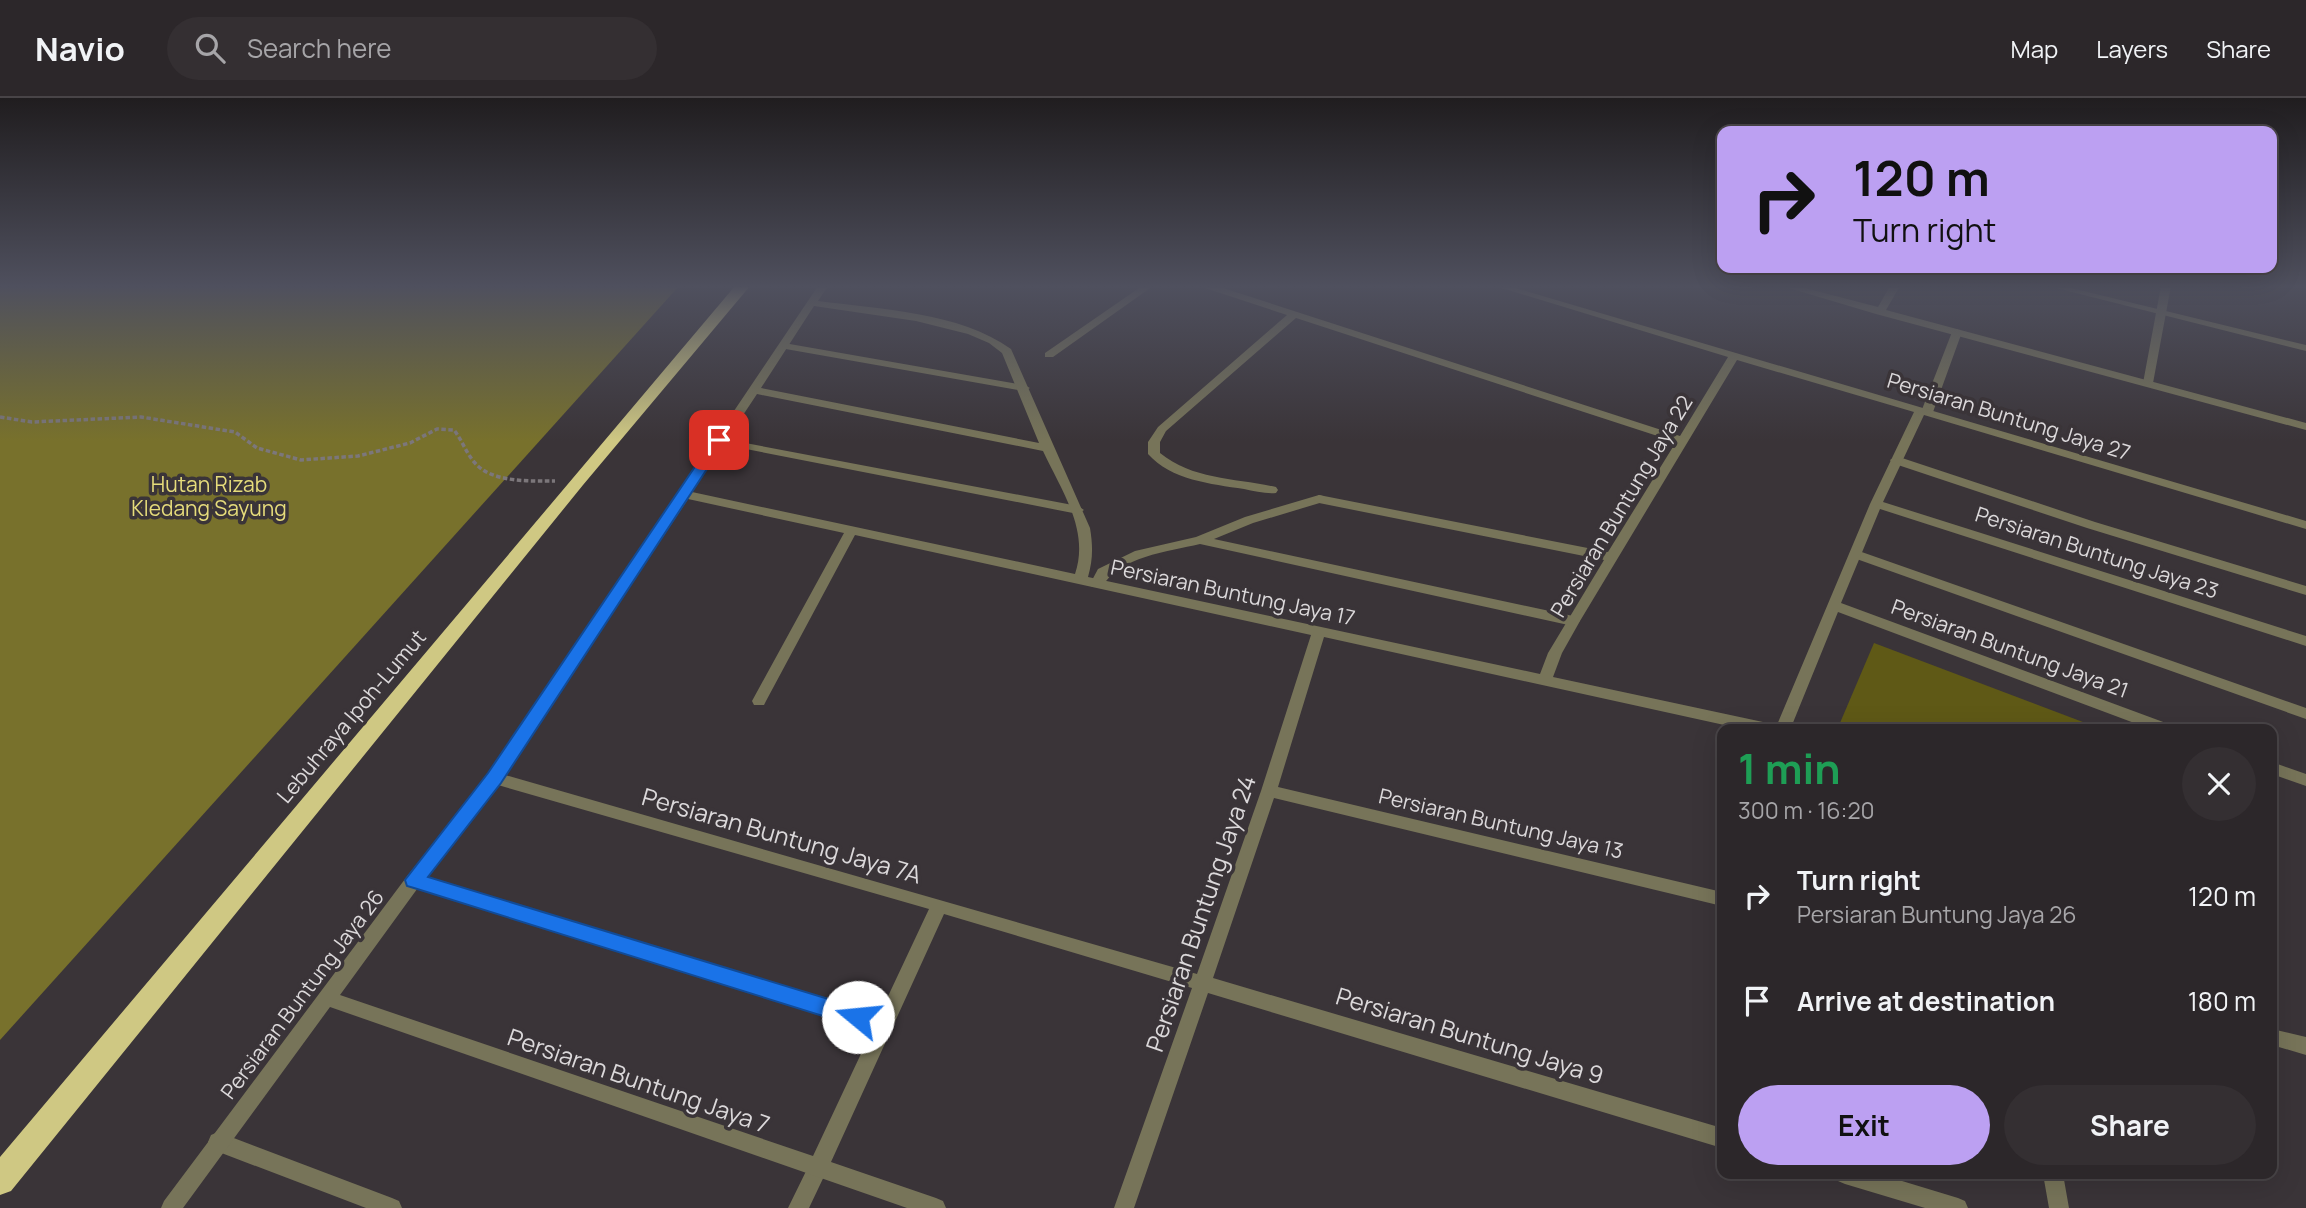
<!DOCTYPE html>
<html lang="en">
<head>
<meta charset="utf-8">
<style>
  :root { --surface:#2c272a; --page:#342f32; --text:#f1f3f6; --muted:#a6a5a8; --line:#484447; --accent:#bca0f2 }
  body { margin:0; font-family:Manrope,sans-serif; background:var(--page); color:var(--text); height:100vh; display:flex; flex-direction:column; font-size:26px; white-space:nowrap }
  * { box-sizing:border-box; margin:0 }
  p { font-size:23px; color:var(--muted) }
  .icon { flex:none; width:38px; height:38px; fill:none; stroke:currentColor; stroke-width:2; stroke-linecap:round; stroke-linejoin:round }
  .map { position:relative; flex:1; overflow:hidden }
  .details { position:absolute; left:1717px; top:626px; width:560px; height:455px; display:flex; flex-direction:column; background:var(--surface); border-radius:14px; box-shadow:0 7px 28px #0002,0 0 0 2px var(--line) }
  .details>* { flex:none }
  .top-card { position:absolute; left:1717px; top:28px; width:560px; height:147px; border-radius:14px; box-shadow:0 7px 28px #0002,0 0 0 2px var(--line); background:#bca0f2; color:#111; overflow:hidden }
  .pin { position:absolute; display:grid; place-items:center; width:60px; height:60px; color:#fff; margin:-30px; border-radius:14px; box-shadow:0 4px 10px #0006 }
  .me { position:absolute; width:77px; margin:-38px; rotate:287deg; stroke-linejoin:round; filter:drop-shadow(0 0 5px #0008) }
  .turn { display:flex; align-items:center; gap:24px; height:147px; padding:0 21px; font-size:32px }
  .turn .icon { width:91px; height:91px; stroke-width:2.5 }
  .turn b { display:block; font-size:49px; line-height:60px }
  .round { display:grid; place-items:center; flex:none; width:74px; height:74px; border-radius:37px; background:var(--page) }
  .overview { display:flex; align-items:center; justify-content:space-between; height:119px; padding:0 21px }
  h1 { font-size:42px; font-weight:700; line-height:52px; color:#1e9e55 }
  .cta { display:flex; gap:14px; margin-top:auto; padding:14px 21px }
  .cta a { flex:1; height:80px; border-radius:42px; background:var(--accent); color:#111; font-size:28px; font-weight:700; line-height:80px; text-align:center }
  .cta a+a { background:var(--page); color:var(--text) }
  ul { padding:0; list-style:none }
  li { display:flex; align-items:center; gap:21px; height:105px; padding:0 21px }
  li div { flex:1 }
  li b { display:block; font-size:26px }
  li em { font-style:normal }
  header { display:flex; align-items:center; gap:42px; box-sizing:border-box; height:98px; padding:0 35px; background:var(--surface); border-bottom:2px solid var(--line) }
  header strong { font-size:33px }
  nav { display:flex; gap:38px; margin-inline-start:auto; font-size:24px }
  .search { width:490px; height:63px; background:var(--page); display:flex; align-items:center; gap:18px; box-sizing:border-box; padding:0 24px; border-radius:38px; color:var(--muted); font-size:26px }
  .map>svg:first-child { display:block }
  .green { fill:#5f5916 }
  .forest { fill:#78712c }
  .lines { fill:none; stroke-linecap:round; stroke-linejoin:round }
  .path { stroke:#7c777b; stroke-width:3.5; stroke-dasharray:4.5 2.5; stroke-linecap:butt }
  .lane { fill:#777459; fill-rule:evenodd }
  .street { fill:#777459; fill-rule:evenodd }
  .highway { fill:#cfc883; fill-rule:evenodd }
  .route { fill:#1a73e8; stroke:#114b97; stroke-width:2 }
  .labels { text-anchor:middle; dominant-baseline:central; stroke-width:7; stroke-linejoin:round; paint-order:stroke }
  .street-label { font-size:21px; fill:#dbd8da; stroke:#3a3438 }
  .park-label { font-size:21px; fill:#e6dc7b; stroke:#3a3438 }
  .near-street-label { font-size:24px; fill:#dbd8da; stroke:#3a3438 }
</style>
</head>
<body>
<header>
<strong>Navio</strong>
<div class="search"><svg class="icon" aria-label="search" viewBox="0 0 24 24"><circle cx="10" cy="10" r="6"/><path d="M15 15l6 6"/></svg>Search here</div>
<nav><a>Map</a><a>Layers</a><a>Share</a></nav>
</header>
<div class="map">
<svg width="2306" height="1110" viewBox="0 0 2306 1110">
  <rect width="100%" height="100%" fill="#3a3438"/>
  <!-- green -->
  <path class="green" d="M1874 545 2104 632H1837Z"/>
  <!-- forest -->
  <path class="forest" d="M0 188H679L0 942Z"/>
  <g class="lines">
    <!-- path -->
    <path class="path" d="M0 319 32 324 141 319 235 334 257 350 301 362 358 358 410 345 437 331 454 332C462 342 466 355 475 365 492 385 531 383 555 383"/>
    <!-- lane -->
    <path class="lane" d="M2161 188H2171L2153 285 2148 288 2143 285Z
      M1957 231 1962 234 1933 314 1931 316H1923L1921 314 1952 234Z
      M784 245 1024 287 1030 290 1024 293 780 250V246Z
      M719 340 1078 408 1084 412 1078 416 715 345V341Z
      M1896 358 2095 424 2306 488V497L2087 430 1892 365 1890 362Z
      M1319 397 1323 398 1325 401 1323 404 1253 425 1214 441 1573 518 1580 523 1573 528 1200 446C1167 454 1120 458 1102 489H1092L1090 486 1098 471 1135 453 1196 439 1245 419Z
      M1856 452 2306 610V621L1851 459 1850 456Z
      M414 775 884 919 890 921 893 927 890 933 884 935 414 789 408 787 406 782 408 777Z
      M218 1034 392 1100 399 1103 402 1110H366L211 1051 208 1044 211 1037Z
      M818 1060 825 1063 828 1070 809 1110H788L811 1063Z"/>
    <!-- street -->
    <path class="street" d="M818 188H828L818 203C879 211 960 214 1011 251L1090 430C1093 448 1093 462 1088 479L1540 576 1548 555 1604 462 1319 405 1313 401 1319 397 1608 454 1676 344 1296 220 1166 333 1160 344V355C1193 382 1236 380 1276 389L1278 392 1276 395C1266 396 1254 393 1244 391 1211 386 1171 382 1148 356V344L1158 329 1287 217 1205 190 1203 188H1217L1680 338 1728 259 1495 188H1509L2306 423V431L1924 317 1883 404 2306 538V548L1880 411 1841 505 2174 628 2176 632H2153L1838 514 1790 632H1747L1324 539 1278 689 1722 794V808L1274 700 1213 880 1722 1030V1050L1208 895 1134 1110H1114L1192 890 944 816 831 1064 936 1100 943 1103 946 1110H907L330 909 183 1110H161L164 1103 408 777 490 676ZM814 208 916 223 968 236 989 245 1002 255 1039 345 761 290ZM1737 262 1914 314 1870 406 1777 627 1553 579 1562 555 1580 523ZM757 296 1043 353C1061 392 1090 432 1075 476L692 394ZM688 401 844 435 752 603 754 607H764L766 603 855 437 1311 537 1261 693 1197 876 505 677ZM498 687 929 811 813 1058 340 897 420 787Z
      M1142 188H1153L1053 259H1045V255Z
      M1782 188H1797L1878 209 1890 188H1900L1886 212 2306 325V332L1876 216Z
      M2048 188H2063L2306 247V253Z
      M2272 664 2306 676V688L2272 676Z
      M2272 931 2306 939V957L2272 947Z
      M1835 1076H1879L1958 1100 1965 1103 1968 1110H1925L1845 1086 1838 1083Z
      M2043 1076H2063L2069 1110H2049Z"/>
    <!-- highway -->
    <path class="highway" d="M735 188H750L583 387 11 1093 0 1097V1059Z"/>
  </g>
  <!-- sky -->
  <linearGradient id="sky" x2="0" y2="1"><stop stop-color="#201d1f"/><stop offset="0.55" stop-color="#4f505e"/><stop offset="1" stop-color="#4f505e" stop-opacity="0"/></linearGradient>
  <rect width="2306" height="343" fill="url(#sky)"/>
  <!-- route -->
  <path class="route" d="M719 339 726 342 501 685 428 779 858 910 865 913 868 919 865 926 858 929 414 790 407 788 405 782 488 675 713 342Z"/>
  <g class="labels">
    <!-- street labels -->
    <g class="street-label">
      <text transform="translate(2009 318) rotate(17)">Persiaran Buntung Jaya 27</text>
      <text transform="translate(1621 408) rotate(-59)">Persiaran Buntung Jaya 22</text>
      <text transform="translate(2097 454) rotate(18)">Persiaran Buntung Jaya 23</text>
      <text transform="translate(1233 494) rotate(12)">Persiaran Buntung Jaya 17</text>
      <text transform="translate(2010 550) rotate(20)">Persiaran Buntung Jaya 21</text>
      <text transform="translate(351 618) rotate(-50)">Lebuhraya Ipoh-Lumut</text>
      <text transform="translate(1501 725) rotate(13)">Persiaran Buntung Jaya 13</text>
      <text transform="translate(302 896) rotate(-53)">Persiaran Buntung Jaya 26</text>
    </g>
    <!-- park labels -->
    <g class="park-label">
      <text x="209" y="386">Hutan Rizab<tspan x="209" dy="24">Kledang Sayung</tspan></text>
    </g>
    <!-- near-street labels -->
    <g class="near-street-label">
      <text transform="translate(782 737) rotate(16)">Persiaran Buntung Jaya 7A</text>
      <text transform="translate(1200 815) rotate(-71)">Persiaran Buntung Jaya 24</text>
      <text transform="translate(1470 937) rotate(17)">Persiaran Buntung Jaya 9</text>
      <text transform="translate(639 982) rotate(19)">Persiaran Buntung Jaya 7</text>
    </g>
  </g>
</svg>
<div class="pin" style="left:719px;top:342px;background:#d93025"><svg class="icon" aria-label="arrive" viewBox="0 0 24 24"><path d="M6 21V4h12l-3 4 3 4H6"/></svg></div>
<svg class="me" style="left:858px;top:919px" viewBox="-20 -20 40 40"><circle r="19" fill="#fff"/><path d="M0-13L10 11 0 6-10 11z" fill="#1a73e8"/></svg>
<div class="top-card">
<div class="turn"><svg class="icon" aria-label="right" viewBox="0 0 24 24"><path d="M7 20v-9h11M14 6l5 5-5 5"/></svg><div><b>120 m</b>Turn right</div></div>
</div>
<section class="details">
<div class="overview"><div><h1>1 min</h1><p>300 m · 16:20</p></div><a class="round"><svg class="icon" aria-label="close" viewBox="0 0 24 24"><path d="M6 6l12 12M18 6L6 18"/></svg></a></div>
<ul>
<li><svg class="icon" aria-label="right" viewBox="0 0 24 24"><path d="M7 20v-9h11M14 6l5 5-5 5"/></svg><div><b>Turn right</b><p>Persiaran Buntung Jaya 26</p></div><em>120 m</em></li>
<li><svg class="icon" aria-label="arrive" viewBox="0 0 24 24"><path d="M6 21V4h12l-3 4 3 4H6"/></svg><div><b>Arrive at destination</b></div><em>180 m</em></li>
</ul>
<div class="cta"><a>Exit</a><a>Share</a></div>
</section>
</div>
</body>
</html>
